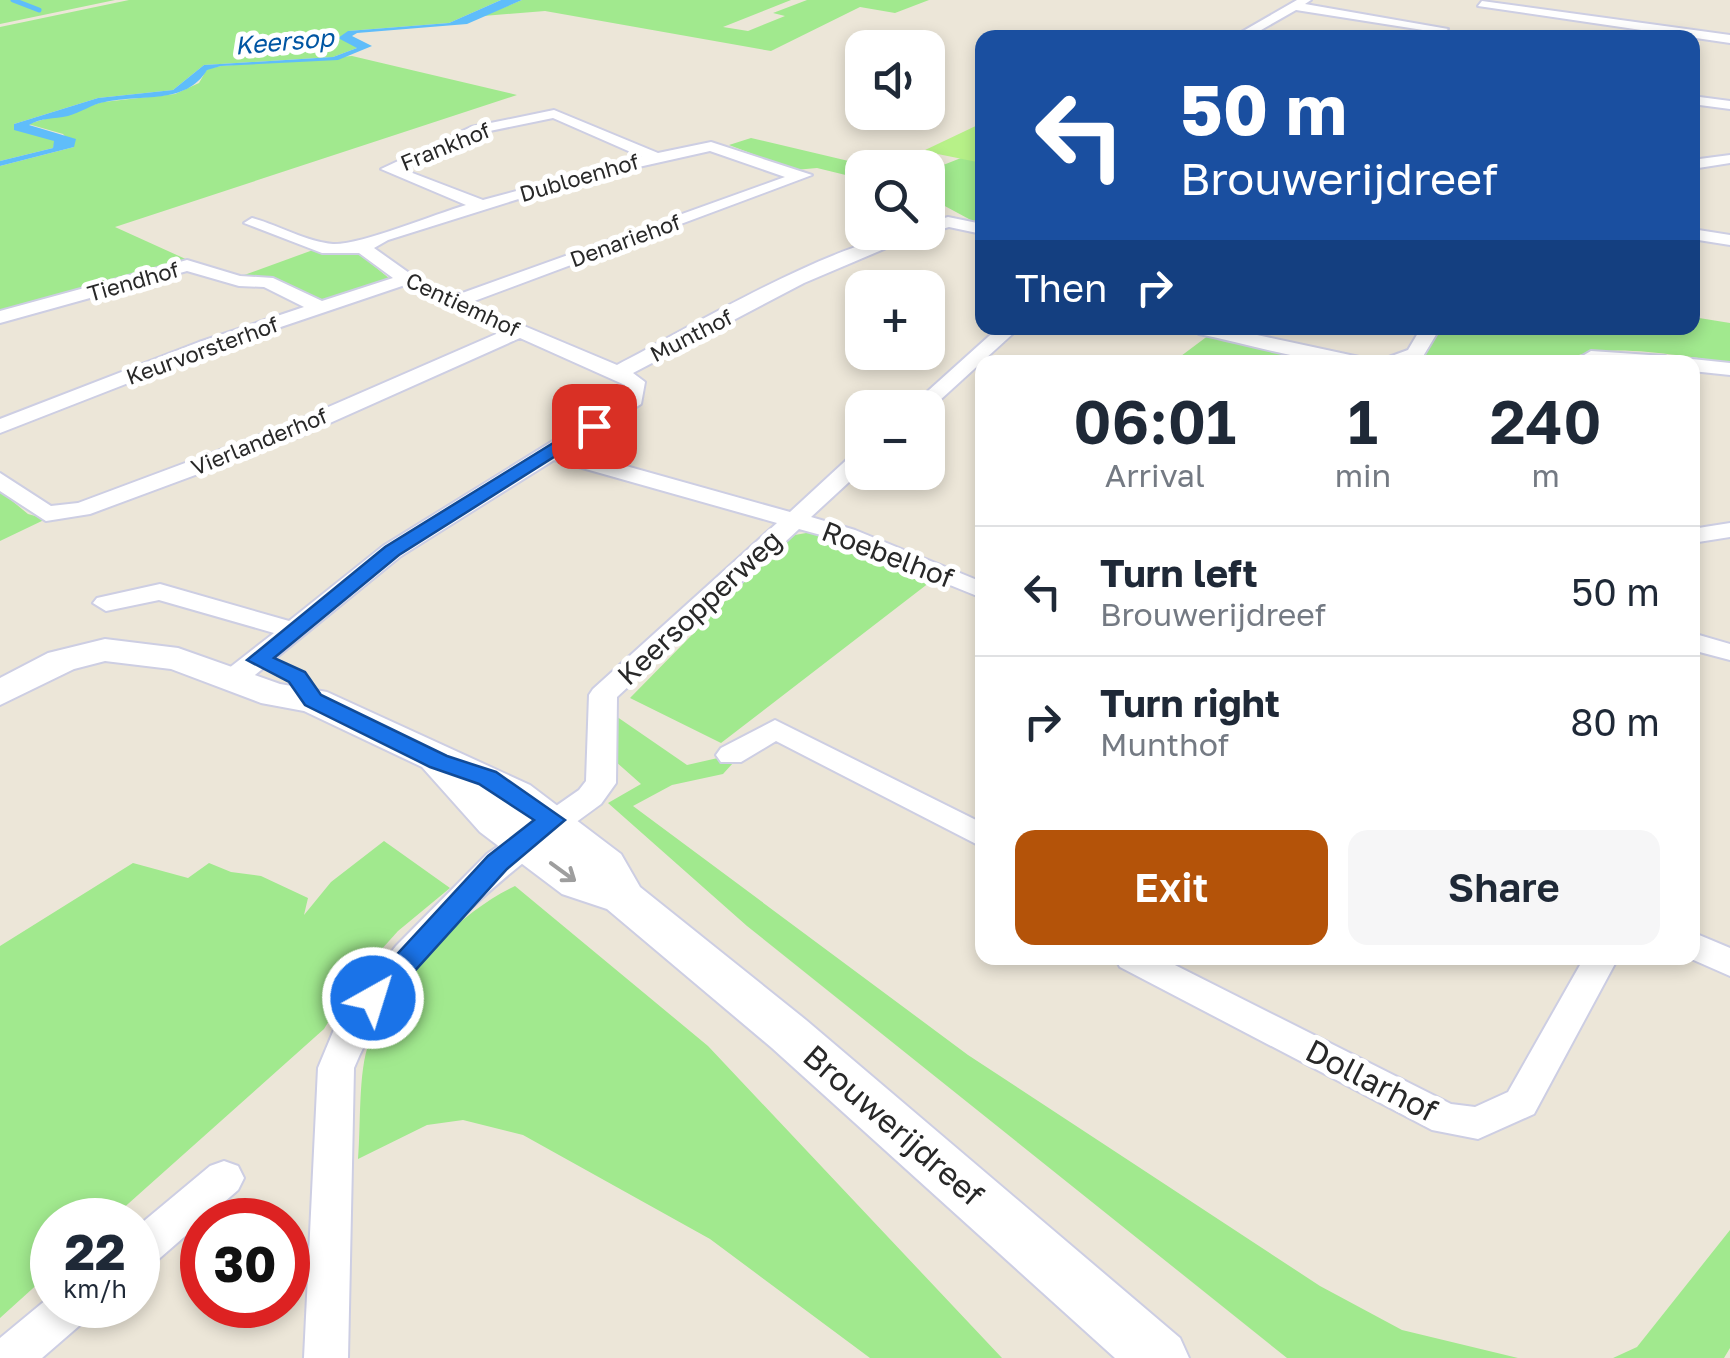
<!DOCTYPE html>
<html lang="en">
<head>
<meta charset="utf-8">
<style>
  :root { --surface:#fff; --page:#f6f6f7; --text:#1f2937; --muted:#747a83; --line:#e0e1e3; --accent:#b45309 }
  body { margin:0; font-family:"Golos Text",sans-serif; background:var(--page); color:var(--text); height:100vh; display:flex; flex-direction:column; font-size:38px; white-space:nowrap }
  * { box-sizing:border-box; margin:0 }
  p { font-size:32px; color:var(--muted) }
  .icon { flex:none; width:55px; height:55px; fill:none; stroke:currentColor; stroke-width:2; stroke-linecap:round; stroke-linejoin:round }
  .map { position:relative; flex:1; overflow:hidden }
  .details { position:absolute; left:975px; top:355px; width:725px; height:610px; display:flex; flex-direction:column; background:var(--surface); border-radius:20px; box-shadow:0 5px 15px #0003 }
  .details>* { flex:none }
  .hud { position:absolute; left:975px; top:30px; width:725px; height:305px; border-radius:20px; box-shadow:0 5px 15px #0003; background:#1a4fa0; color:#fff; overflow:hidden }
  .tools { position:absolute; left:845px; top:30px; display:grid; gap:20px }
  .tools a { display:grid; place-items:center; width:100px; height:100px; border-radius:20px; background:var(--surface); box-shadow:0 5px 15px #0003; font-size:50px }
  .speed { position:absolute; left:30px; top:1198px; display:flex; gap:20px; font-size:50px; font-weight:700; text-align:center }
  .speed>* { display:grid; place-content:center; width:130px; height:130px; border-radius:50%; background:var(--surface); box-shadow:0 5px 15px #0003; line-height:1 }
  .speed small { font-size:25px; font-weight:400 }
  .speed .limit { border:15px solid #d22; background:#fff; color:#111 }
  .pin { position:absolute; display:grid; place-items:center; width:85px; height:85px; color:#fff; margin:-42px; border-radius:20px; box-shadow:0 5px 15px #0006 }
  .me { position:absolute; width:110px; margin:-55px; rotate:39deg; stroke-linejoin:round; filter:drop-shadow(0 0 8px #0008) }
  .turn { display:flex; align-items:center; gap:35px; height:210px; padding:0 40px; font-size:45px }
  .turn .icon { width:130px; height:130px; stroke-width:2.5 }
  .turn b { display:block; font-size:70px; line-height:85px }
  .then { display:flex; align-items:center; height:95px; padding:0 40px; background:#0003; gap:20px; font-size:38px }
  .eta { display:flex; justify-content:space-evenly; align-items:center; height:170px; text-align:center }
  .eta b { font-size:60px; font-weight:600; line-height:70px }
  .cta { display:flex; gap:20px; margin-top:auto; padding:20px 40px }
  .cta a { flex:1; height:115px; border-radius:20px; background:var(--accent); color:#fff; font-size:40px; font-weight:600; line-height:115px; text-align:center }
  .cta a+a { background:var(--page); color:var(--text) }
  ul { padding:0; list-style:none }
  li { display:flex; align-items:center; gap:30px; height:130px; padding:0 40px; border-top:2px solid var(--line) }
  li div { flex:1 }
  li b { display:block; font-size:38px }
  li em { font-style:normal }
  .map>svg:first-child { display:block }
  .green { fill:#a1e98e }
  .pitch { fill:#b7f188 }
  .water { fill:#5fbdfa }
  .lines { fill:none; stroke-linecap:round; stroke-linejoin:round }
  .stream { stroke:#5fbdfa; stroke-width:5 }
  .street-casing { stroke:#cdcee3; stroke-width:4 }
  .secondary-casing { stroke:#cdcee3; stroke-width:4 }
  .street { fill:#fff; fill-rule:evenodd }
  .secondary { fill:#fff; fill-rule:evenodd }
  .oneway { stroke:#9e9e9e }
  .route { fill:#1a73e8; stroke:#114b97; stroke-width:2.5 }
  .labels { text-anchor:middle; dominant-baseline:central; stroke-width:10; stroke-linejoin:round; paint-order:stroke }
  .far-street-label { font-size:22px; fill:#282828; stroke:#fff }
  .far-water-label { font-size:25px; font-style:italic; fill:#0156a3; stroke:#fff }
  .street-label { font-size:28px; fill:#282828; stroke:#fff }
  .near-street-label { font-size:32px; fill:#282828; stroke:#fff }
</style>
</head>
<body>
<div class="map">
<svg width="1730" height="1358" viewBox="0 0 1730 1358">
  <rect width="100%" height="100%" fill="#ece6d8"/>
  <!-- green -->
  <path class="green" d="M0 0H115L0 24Z
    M129 0H501L449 23 348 31 357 48 333 57 204 65 173 90 98 98 14 124 55 141 53 148 0 161V27Z
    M522 0H791L723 27 748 31 785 16 773 13 807 0H929L895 13 860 7 771 51 545 11 483 16Z
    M352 56 517 95 115 227 190 261 0 314V166L74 147 63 134 28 124 103 102 175 94 199 83 207 69 221 66Z
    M751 138 874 167 862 168V179L817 168 795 170 729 145Z
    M961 158 982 159V226L928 197V171Z
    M313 250 357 252 390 279 385 284 329 301 236 278Z
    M1693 317 1730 323V362C1689 358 1597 338 1564 362H1412L1422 359 1440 328H1692Z
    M1213 332 1345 362H1173Z
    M0 491 28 514 46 519 0 541Z
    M812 532 833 537 934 579 721 743 630 698 789 536Z
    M610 712 687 765 731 755 733 763 723 774 672 785 633 806 968 1055 1320 1286 1402 1330 1518 1358H1287L747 926 608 803 641 784 615 761Z
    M384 841 450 888 398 931 354 980 324 1029 110 1220H52V1271L0 1318V946L133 863 188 878 209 863 231 872 261 876 308 898 304 915 331 882Z
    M515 886 708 1046 1002 1358H870L710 1239 523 1135 463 1120 427 1125 358 1159C361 1127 358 1071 369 1043 391 984 458 912 515 886Z
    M1730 1230V1348L1724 1358H1613L1637 1347Z"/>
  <!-- pitch -->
  <path class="pitch" d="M982 123V163L923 151Z"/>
  <!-- water -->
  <path class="water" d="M501 0H522L467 24 357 33 352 36 372 46 338 60 221 66 207 70C186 105 141 94 105 102 92 104 80 113 68 116 54 119 40 118 29 125L76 139 74 147 0 166V161L53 148 54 141 14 130V124L98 98 173 90 204 65 333 57 357 48 338 38 348 31 449 23Z"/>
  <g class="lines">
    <!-- stream -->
    <path class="stream" d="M13 0 39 10"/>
    <!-- street casing -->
    <g class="street-casing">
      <path id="street" d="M1297 0H1311L1305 4 1448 29 1442 33 1296 10 1247 38H1231Z
        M1482 1 1730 35V43L1478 6Z
        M1692 96 1730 101V109L1692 104Z
        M554 110 658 153 711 142 812 175 469 303 617 365C690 328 847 232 924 232L804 283 633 373 645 382 641 404 569 450 790 512 854 453 862 451V470L811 517 855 530 982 582V598L839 540 799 529 617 697 616 783 601 804C505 873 400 956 354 1068L348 1358H304L318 1068 338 1020 396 946 487 854 579 790 586 781 589 695 593 689 777 523 554 460 401 556 244 684H224L220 678 224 672 274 633 159 600 106 611 93 603 97 598 160 584 289 621 383 546 624 397 625 385 520 338 303 435 90 514 46 521 0 491V473L51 506 78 503 287 425 503 331 405 285 213 350 0 433V419L199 342 304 307 264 287 239 286 187 271 0 323V311L187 260 240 276 273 278 322 301 393 278 359 253H322L244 223 252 218C278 225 307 242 333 244 361 245 435 214 466 205L381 169 471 127ZM553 118 642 157 483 200 402 169 480 133ZM710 151 785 177 454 296 412 275 374 248 388 240 576 181Z
        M1730 155V163L1692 169V160Z
        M948 217 982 224V234L949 227 928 233 926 232 928 223Z
        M1692 229 1730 235V245L1692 239Z
        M998 328H1019L928 411V408H909Z
        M1189 328H1225L1378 361 1408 350 1421 328H1440L1422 358C1352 378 1268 348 1199 334Z
        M1591 351 1665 356 1675 362H1572Z
        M1692 359 1730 363V375L1692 371V362H1684Z
        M1730 523V537L1692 543V529Z
        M1692 633 1730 644V660L1692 650Z
        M775 720 982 823V847L776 741 741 762H721L716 755 721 748Z
        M1692 932 1730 948V976L1689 958Z
        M1115 958H1161L1451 1104 1475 1107 1508 1092 1584 958H1618L1534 1114 1478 1139 1432 1130 1120 967Z
        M224 1161 238 1166 244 1178 238 1190 153 1264 138 1269V1226L210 1166Z
        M52 1295V1305H93L87 1319 42 1358H0V1338Z"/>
    </g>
    <!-- secondary casing -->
    <g class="secondary-casing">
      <path id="secondary" d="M105 639 178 648 280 684 327 692 530 785 621 854 640 887 806 1020 1180 1338 1189 1358H1115L772 1048 607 909 562 894 480 832 422 767 304 711 261 703 171 669 105 661 74 669 0 705V678L48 653Z"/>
    </g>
    <!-- street -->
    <use href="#street" class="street"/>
    <!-- secondary -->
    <use href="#secondary" class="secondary"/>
  </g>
  <!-- one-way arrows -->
  <defs><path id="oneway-shaft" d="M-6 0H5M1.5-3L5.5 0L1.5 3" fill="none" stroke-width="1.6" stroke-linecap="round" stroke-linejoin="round" transform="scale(2.5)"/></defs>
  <use class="oneway" href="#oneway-shaft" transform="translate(563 872) rotate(36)"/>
  <!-- route -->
  <path class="route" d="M587 422 603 426 399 555 274 658 305 672 321 695 447 756 496 772 565 820 507 869 383 1006H363L358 998 363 991 488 856 534 820 479 784 430 767 305 705 289 682 247 660 385 547Z"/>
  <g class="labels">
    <!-- far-street labels -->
    <g class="far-street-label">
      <text transform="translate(445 146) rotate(-22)">Frankhof</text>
      <text transform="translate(579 177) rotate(-16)">Dubloenhof</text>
      <text transform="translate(625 240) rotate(-20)">Denariehof</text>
      <text transform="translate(133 281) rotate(-16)">Tiendhof</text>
      <text transform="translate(463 304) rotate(25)">Centiemhof</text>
      <text transform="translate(691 335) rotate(-27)">Munthof</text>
      <text transform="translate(202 350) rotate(-20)">Keurvorsterhof</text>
      <text transform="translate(259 441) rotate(-22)">Vierlanderhof</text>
    </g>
    <!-- far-water labels -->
    <g class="far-water-label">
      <text transform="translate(284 41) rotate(-5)">Keersop</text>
    </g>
    <!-- street labels -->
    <g class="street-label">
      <text transform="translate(888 554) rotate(21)">Roebelhof</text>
      <text transform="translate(699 607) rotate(-43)">Keersopperweg</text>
    </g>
    <!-- near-street labels -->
    <g class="near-street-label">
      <text transform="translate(1372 1080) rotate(27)">Dollarhof</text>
      <text transform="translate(894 1125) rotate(41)">Brouwerijdreef</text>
    </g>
  </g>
</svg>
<div class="tools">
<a><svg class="icon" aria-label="sound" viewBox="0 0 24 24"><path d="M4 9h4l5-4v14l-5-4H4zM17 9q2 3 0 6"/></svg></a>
<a><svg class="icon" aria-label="search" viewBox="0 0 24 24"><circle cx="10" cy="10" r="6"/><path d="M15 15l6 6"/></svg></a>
<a>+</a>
<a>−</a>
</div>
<div class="speed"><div>22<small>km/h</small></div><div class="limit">30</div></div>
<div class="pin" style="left:594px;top:426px;background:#d93025"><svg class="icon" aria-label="arrive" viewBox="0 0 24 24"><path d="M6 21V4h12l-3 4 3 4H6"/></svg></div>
<svg class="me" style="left:373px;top:998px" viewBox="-20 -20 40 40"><circle r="17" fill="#1a73e8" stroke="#fff" stroke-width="3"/><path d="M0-11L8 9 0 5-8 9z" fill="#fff"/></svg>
<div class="hud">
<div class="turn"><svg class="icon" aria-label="left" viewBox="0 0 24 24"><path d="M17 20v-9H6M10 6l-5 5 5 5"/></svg><div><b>50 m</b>Brouwerijdreef</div></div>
<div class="then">Then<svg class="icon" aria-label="right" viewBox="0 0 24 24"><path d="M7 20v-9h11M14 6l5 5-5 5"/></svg></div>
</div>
<section class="details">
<div class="eta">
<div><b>06:01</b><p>Arrival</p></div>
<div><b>1</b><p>min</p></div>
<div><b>240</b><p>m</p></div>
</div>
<ul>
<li><svg class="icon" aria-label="left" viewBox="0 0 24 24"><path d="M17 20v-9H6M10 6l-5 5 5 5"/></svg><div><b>Turn left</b><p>Brouwerijdreef</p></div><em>50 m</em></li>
<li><svg class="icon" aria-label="right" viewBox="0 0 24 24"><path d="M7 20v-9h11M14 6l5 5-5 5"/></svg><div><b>Turn right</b><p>Munthof</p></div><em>80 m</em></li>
</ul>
<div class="cta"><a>Exit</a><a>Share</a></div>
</section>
</div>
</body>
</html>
